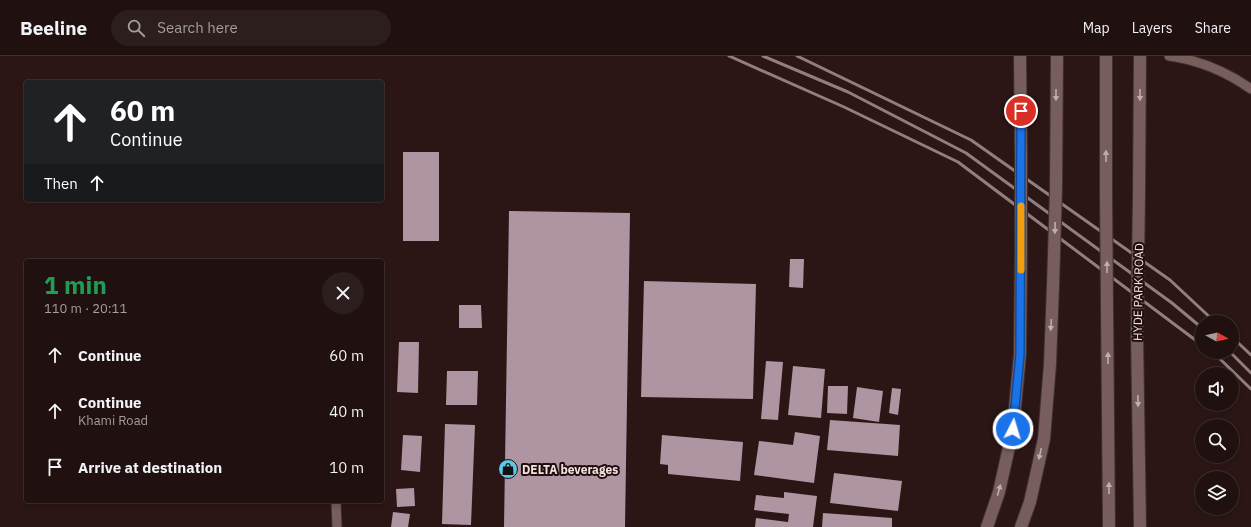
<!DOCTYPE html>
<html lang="en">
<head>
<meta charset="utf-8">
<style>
  :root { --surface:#201010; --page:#2d1e1e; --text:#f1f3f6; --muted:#a29d9f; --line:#3d3030 }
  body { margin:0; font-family:"IBM Plex Sans",sans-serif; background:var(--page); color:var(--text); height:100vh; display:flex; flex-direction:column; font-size:15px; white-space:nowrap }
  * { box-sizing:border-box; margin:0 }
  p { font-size:13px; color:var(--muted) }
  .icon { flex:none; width:22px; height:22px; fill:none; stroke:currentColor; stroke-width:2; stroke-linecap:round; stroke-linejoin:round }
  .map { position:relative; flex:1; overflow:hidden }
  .drawer { position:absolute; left:24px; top:203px; width:360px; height:244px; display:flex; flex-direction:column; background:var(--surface); border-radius:4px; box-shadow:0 2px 6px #0003,0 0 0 1px var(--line) }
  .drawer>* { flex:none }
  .hud { position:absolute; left:24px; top:24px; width:360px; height:122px; border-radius:4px; box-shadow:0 2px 6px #0003,0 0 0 1px var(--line); background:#202124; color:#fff; overflow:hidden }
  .needle { width:26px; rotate:98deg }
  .fabs { position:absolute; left:1195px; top:259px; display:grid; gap:8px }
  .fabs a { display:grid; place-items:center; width:44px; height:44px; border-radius:50%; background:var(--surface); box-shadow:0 2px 6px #0003,0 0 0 1px var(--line); font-size:20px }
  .pin { position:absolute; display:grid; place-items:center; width:34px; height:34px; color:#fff; margin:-17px; border:2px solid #fff; border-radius:50%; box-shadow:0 1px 4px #0007 }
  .me { position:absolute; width:44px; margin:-22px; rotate:5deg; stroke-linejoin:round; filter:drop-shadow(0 0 3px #0008) }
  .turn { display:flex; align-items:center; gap:14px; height:84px; padding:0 20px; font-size:18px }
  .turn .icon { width:52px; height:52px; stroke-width:2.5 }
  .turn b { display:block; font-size:28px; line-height:34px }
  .then { display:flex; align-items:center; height:38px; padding:0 20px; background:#0003; gap:8px; font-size:15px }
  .round { display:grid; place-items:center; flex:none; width:42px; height:42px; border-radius:21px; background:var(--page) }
  .overview { display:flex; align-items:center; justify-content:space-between; height:68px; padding:0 20px }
  h1 { font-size:24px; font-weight:700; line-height:30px; color:#1e9e55 }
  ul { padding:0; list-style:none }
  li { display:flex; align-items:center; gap:12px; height:56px; padding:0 20px }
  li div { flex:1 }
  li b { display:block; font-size:15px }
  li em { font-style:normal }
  header { display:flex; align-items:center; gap:24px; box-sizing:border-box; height:56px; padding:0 20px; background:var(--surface); border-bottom:1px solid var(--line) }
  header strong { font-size:19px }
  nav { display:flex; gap:22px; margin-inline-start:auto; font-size:14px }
  .search { width:280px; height:36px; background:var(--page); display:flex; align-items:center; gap:10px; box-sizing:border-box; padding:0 14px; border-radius:22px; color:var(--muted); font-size:15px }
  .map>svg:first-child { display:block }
  .building { fill:#af95a1 }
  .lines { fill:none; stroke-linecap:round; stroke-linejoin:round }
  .lane-casing { stroke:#3f302f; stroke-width:11 }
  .secondary-casing { stroke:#3f302f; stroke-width:14 }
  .lane { stroke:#775d5c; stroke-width:9 }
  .secondary { stroke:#775d5c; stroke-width:12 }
  .rail { stroke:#917f7e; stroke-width:3 }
  .secondary-bridge-casing { stroke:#3f302f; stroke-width:14; stroke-linecap:butt }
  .secondary-bridge { stroke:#775d5c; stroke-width:12 }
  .oneway { fill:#c0adac }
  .route-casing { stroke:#114b97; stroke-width:10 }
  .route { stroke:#1a73e8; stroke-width:7 }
  .slow { stroke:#f59e0b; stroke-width:7 }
  .labels { text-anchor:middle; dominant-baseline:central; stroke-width:4; stroke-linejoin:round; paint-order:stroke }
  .street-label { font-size:12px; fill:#f1e2e1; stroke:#200d0c }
  .poi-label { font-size:12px; font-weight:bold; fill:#f1e2e1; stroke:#200d0c; text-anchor:start }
</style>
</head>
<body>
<header>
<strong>Beeline</strong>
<div class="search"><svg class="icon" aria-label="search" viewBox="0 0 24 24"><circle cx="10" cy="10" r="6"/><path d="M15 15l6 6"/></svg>Search here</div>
<nav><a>Map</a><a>Layers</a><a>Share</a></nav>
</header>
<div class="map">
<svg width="1251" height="471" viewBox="0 0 1251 471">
  <rect width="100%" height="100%" fill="#2b1615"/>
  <!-- building -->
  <path class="building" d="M403 96H439V185H403Z
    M509 155 630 157 625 471H504Z
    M790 203H804L803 232 789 231Z
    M644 225 756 228 753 343 641 341Z
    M459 249H481L482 272H459Z
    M399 286H419L418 337 397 336Z
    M766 305 783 306 778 364 761 363Z
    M793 310 825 313 821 362 788 359Z
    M447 315H478L477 349H446Z
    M828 330H848L847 358 827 357Z
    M857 331 883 335 879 366 853 362Z
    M892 332 901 333 898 359 889 357Z
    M830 364 900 369 898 400 827 394Z
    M445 368 475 369 471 469 442 468Z
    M795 376 820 380 814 427 754 419 759 385 793 389Z
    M403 379 422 380 420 416 401 414Z
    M662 379 743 386 740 425 668 418V409L660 408Z
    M834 417 902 425 898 455 830 447Z
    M414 432 415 450 397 451 396 433Z
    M784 436 817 440 813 471H755L756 462 788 466 789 458 754 454 756 439 784 442Z
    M393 456 410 458 408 471H391Z
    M823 457 892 462V471H822Z"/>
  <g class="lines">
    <!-- lane casing -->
    <g class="lane-casing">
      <path id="lane" d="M1169 0C1198 4 1227 16 1251 33
        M336 445 337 471"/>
    </g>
    <!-- secondary casing -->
    <g class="secondary-casing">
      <path id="secondary" d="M1020 0 1021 97
        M1106 0V139
        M1056 133 1057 0
        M1139 139 1140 0
        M1107 250 1109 471
        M1137 278 1140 471
        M987 471 999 436 1013 373 1020 298 1021 198
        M1021 471 1030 446 1044 383 1050 308 1053 230"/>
    </g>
    <!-- lane -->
    <use href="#lane" class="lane"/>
    <!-- secondary -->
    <use href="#secondary" class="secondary"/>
    <!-- rail -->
    <path class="rail" d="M729 0 844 51 958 106 1202 289
      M763 0 848 36 966 97 1172 247 1202 272
      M797 0 971 84 1170 224 1215 266
      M1232 281 1251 299
      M1211 296 1219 302 1251 333
      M1230 296 1251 317"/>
    <!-- secondary-bridge casing -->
    <g class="secondary-bridge-casing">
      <path id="secondary-bridge" d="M1106 139 1107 250
        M1021 198V97
        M1053 230 1056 133
        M1137 278 1139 139"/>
    </g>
    <!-- secondary-bridge -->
    <use href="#secondary-bridge" class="secondary-bridge"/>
  </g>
  <!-- one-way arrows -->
  <defs><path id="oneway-solid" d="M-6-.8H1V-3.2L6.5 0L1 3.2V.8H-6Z"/></defs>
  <g class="oneway">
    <use href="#oneway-solid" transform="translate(1056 39) rotate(90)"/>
    <use href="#oneway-solid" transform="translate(1140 39) rotate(90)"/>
    <use href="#oneway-solid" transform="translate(1106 100) rotate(-90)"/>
    <use href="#oneway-solid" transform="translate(1055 172) rotate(91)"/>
    <use href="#oneway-solid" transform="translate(1107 211) rotate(-90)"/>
    <use href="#oneway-solid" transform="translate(1051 269) rotate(93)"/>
    <use href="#oneway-solid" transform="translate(1108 302) rotate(-90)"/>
    <use href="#oneway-solid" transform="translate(1138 345) rotate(89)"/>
    <use href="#oneway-solid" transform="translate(1040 398) rotate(102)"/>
    <use href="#oneway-solid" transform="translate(1109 432) rotate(-90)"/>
    <use href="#oneway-solid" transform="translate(999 434) rotate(-75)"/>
  </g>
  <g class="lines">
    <!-- route casing -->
    <g class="route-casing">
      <path id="route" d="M1013 373 1020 298 1021 55"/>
    </g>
    <!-- route -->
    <use href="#route" class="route"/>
    <!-- slow -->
    <path class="slow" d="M1021 214V150"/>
  </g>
  <!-- icons -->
  <defs>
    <g id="shop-disc" transform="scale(1)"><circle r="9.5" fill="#5bc8e6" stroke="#200d0c"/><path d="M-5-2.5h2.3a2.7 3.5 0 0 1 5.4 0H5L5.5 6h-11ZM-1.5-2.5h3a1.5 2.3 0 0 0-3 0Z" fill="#111"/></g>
  </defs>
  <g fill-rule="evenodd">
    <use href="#shop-disc" x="508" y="413"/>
  </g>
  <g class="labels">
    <!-- street labels -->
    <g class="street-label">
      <text transform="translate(1138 236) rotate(-89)">HYDE PARK ROAD</text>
    </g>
    <!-- poi labels -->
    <g class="poi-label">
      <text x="522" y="413">DELTA beverages</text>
    </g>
  </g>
</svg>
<div class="fabs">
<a><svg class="needle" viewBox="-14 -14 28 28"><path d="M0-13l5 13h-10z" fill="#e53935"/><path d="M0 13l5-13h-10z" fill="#a29d9f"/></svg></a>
<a><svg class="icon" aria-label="sound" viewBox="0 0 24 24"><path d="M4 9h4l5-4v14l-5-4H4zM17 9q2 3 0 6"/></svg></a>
<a><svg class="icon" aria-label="search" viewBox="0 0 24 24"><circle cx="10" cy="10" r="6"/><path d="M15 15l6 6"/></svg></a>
<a><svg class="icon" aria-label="layers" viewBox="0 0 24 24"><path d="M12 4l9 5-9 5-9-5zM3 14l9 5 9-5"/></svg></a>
</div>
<div class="pin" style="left:1021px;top:55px;background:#d93025"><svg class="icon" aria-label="arrive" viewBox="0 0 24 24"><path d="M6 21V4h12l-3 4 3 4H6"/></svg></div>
<svg class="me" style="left:1013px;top:373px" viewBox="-20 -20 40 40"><circle r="17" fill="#1a73e8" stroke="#fff" stroke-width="3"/><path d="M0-11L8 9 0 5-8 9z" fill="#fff"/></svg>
<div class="hud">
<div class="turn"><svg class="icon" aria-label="ahead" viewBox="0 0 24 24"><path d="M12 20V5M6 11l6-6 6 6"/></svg><div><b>60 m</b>Continue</div></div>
<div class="then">Then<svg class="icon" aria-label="ahead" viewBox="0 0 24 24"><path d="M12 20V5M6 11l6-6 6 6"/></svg></div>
</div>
<section class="drawer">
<div class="overview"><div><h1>1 min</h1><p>110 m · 20:11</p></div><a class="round"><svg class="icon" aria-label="close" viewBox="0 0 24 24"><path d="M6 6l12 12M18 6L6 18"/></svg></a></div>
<ul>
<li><svg class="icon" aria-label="ahead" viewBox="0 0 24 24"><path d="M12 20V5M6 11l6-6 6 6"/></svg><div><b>Continue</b></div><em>60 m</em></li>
<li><svg class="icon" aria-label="ahead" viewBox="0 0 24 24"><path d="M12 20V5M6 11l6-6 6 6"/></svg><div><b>Continue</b><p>Khami Road</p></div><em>40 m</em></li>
<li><svg class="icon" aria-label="arrive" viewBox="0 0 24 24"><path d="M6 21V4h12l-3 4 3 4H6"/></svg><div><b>Arrive at destination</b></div><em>10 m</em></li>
</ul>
</section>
</div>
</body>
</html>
